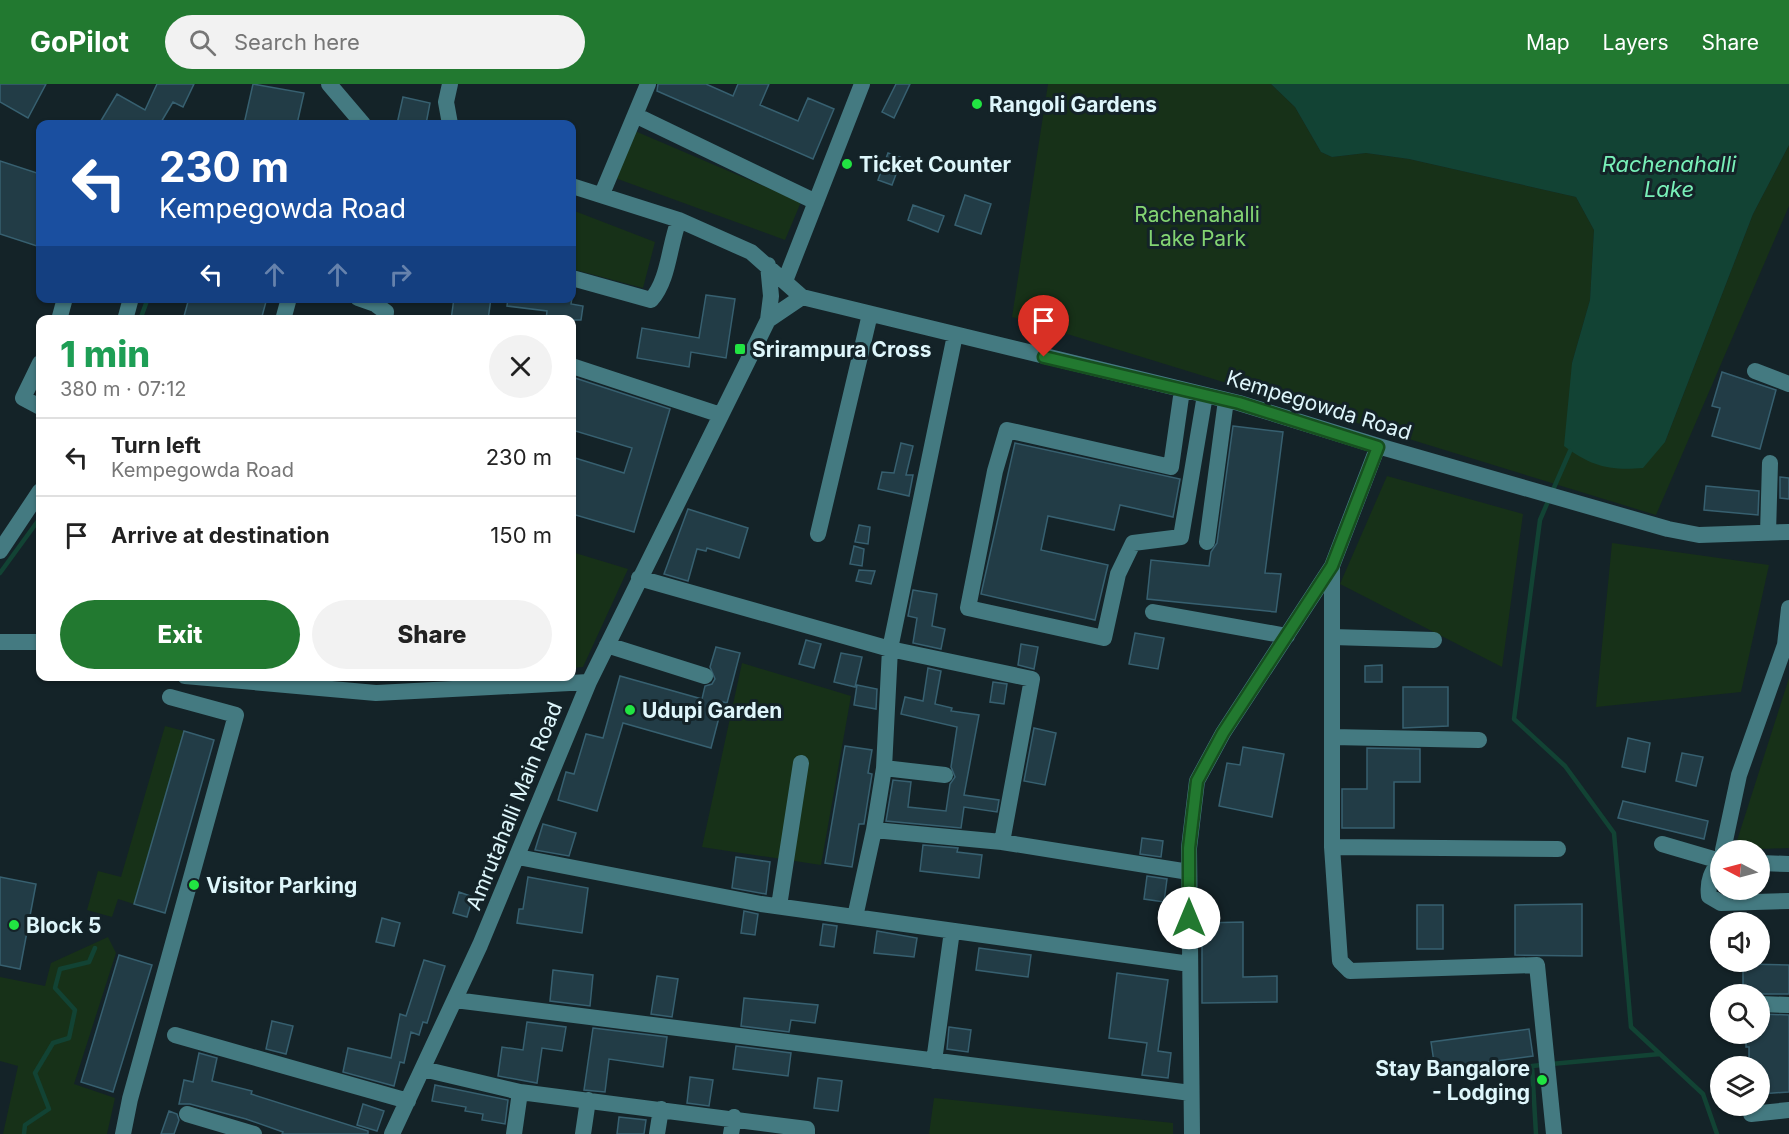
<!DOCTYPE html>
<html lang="en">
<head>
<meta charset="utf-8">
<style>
  :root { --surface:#fff; --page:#f2f2f2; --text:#222; --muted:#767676; --line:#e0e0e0; --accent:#227930 }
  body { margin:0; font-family:Inter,sans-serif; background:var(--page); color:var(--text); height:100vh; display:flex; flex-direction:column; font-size:22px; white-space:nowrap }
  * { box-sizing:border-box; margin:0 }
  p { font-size:20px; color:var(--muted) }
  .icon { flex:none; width:33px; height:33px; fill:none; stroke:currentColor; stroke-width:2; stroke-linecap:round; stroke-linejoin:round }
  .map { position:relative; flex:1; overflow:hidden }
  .sheet { position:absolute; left:36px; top:231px; width:540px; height:366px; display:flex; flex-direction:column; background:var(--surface); border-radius:12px; box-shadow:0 2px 4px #0004 }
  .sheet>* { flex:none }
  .hud { position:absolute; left:36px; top:36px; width:540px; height:183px; border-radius:12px; box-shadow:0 2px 4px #0004; background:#1a4fa0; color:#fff; overflow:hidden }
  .needle { width:39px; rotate:276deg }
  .fabs { position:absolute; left:1710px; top:756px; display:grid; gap:12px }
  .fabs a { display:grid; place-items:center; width:60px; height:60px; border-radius:50%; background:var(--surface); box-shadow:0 2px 4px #0004; font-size:30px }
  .pin { position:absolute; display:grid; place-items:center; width:51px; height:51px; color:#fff; margin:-62px -26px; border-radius:50% 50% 50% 0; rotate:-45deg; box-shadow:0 0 6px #0007 }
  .pin .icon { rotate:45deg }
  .me { position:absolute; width:66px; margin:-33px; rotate:0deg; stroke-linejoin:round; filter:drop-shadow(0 0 4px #0008) }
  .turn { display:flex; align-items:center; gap:21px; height:126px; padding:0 24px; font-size:27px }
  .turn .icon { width:78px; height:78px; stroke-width:2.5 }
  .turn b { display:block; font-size:42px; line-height:51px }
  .lanes { display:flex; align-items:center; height:57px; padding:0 24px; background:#0003; justify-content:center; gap:30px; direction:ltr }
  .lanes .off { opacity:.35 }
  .round { display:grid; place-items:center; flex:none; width:63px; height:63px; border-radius:32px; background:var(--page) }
  .summary { display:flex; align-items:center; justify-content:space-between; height:102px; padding:0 24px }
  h1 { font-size:36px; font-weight:800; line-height:45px; color:#1e9e55 }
  .button { display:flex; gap:12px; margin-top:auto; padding:12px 24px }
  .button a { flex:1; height:69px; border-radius:36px; background:var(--accent); color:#fff; font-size:24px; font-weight:800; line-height:69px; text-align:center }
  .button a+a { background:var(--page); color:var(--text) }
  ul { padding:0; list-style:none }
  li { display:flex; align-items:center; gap:18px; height:78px; padding:0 24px; border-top:2px solid var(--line) }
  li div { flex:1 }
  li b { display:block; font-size:22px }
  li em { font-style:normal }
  header { display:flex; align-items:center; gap:36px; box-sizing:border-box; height:84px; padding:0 30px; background:var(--accent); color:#fff }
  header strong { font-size:28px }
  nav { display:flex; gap:33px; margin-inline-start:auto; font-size:21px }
  .search { width:420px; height:54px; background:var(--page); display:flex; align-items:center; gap:15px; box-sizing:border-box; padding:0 21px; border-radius:33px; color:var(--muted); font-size:22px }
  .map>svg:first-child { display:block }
  .green { fill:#173118 }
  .water { fill:#124334 }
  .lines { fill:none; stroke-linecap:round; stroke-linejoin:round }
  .stream { stroke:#124334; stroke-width:4.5 }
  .building { fill:#223c46; stroke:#376070; stroke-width:1.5 }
  .minor { stroke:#447a81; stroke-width:16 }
  .route-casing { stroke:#164f1f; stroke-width:15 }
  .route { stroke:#227930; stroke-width:10 }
  .poi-dot { fill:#21e442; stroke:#142328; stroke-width:2 }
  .labels { text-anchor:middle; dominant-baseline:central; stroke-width:6; stroke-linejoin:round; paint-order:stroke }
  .poi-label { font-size:21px; font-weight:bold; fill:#def6fb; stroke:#142328; text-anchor:start }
  .park-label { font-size:21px; fill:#83d472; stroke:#142328 }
  .street-label { font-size:21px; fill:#def6fb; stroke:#142328 }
  .water-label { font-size:22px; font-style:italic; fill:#78efb8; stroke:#142328 }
</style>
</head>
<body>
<header>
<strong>GoPilot</strong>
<div class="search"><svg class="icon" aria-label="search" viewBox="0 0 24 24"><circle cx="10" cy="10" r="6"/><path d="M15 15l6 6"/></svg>Search here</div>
<nav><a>Map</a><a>Layers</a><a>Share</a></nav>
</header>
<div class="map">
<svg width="1789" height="1050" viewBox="0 0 1789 1050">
  <rect width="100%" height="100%" fill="#142328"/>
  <!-- green -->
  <path class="green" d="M1048 0H1271L1295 23 1321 68 1332 73 1366 69 1409 75 1576 113 1594 146 1590 216 1572 279 1665 358 1753 130 1789 61V122L1656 431 1012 233Z
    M635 47 801 118 785 156 615 94Z
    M572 126 655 158 643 204 572 185Z
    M1387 392 1523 430 1502 583 1340 500Z
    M1612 459 1769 481 1741 608 1596 623Z
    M572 468 628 485 583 583 572 584Z
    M742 579 851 612 821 781 702 763Z
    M1789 594V764L1734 766Z
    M165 642 184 647 134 820 118 815 112 833 87 826 98 787 121 793Z
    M108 853 116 869 74 1000 115 1014 107 1050H3L18 982 0 977V893L45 902 51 879Z
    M934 1014 1173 1039V1050H929Z"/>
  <!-- water -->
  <path class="water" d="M1271 0H1789V61L1753 130 1665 358 1643 384C1609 387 1591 382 1564 362L1572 279 1590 216 1594 146 1576 113 1409 75 1366 69 1332 73 1321 68 1295 23Z"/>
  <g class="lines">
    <!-- stream -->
    <path class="stream" d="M140 236 148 214
      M1552 408 1570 367
      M1549 415 1540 436 1514 635 1565 682 1614 749 1631 943 1703 1010 1717 1050
      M0 489 40 434
      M1551 980 1660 970
      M24 1050 25 1041 49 1025 35 989 53 959 69 954 75 926 55 904 60 885 89 878 95 864
      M1536 1050 1532 982 1542 981"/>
  </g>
  <!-- building -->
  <path class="building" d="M0 0H46L28 34 0 18Z
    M157 0H194L183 23 173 18 160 40H99L117 10 145 26Z
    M253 0 304 9 297 40H244Z
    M658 0H706L733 12 738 0H769L760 21 798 37 808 14 834 25 813 75 657 7Z
    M896 0H910L894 34 882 28Z
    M403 13 430 19 426 40H397Z
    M888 69 902 74 892 101 878 96Z
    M0 77 40 90V163L0 150Z
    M965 111 991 120 981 150 955 141Z
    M913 121 944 132 938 148 908 136Z
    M706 211 735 215 726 274 691 268 689 283 637 274 642 244 699 254Z
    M189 214H267L261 236H183Z
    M454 214H491L488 236H451Z
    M508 214H572L571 220 583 222 581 236H546L547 227 507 222Z
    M1722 288 1776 306 1760 365 1712 352 1720 324 1712 322Z
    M572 293 670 325 634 448 572 430V373L624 389 632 364 572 346Z
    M1233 342 1283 348 1265 489 1281 490 1276 528 1147 515 1151 476 1209 482 1211 468 1217 459Z
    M901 359 913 362 906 391H913L909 412 878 405 882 388 894 389Z
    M1015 359 1180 395 1173 433 1120 421 1114 446 1048 432 1041 466 1108 481 1095 536 981 510Z
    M1780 393 1789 394V415L1780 414Z
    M1706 402 1759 407 1758 431 1704 426Z
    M688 425 748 444 739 474 707 464 706 467 697 465 688 497 664 490Z
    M859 441 870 443 868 460 855 458Z
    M854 462 864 465 862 482 850 480Z
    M859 486 875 487 871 500 856 497Z
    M913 506 937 510 932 542 945 545 941 565 913 559 917 534 908 532Z
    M1135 549 1164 554 1158 585 1129 580Z
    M806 556 821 560 814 584 799 580Z
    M1021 560 1038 563 1034 585 1018 581Z
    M716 563 740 569 727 619 723 618 711 664 623 639 597 727 558 716 566 688 574 690 586 650 603 654 620 592 702 615 705 602 712 600 715 595 710 583Z
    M841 569 862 573 855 603 834 598Z
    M1382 581V598H1365V582Z
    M928 584 941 587 935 620 952 624 951 627 979 631 964 711 999 716 997 728 964 723 961 744 886 737 893 696 911 698 908 723 946 727 950 700 955 693 951 683 957 643 901 630 905 613 923 617Z
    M993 598 1007 600 1004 620 990 618Z
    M857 601 877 605 876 625 854 621Z
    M1403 603H1448V642L1403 644Z
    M1034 644 1056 649 1045 701 1024 697Z
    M184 647 214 656 165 829 134 820Z
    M1628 654 1650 659 1645 688 1622 683Z
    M845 662 872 666 868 689 872 690 864 740H859L852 783 825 779Z
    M1243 663 1284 670 1272 733 1219 722 1227 679 1240 681Z
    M1367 664 1420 665V698H1394V744H1342V705H1367Z
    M1682 669 1703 673 1696 702 1676 697Z
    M1623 717 1708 737 1704 755 1618 734Z
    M543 740 576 749 569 772 535 766Z
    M1142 754 1163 757 1161 773 1140 770Z
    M923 761 958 764 957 768 982 771 979 794 920 787Z
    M736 773 770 778 766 810 732 804Z
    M1147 792 1167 795 1164 818 1144 815Z
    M0 793 36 800 20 885 0 881Z
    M528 793 588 804 582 849 517 839 519 825H523Z
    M459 808 473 813 467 833 453 829Z
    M1582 820V872L1515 871V821Z
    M1417 821H1443V865H1417Z
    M744 827 758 830 755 851 741 849Z
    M382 834 400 839 394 862 376 858Z
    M1243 838V893L1277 892V918L1202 919V839Z
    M823 840 837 842 834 863 820 861Z
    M877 847 917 854 914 873 874 869Z
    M979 864 1031 871 1028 893 976 886Z
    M119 871 152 881 113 1008 81 998Z
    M424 876 445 882 427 939 423 938 419 951 411 948 404 979 400 978 394 1002 343 988 348 964 391 974 400 930 406 932Z
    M1743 880 1789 881V910H1743Z
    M553 886 593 891 590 922 550 917Z
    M1117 889 1168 896 1158 967 1171 969 1168 994 1142 991 1147 959 1109 954Z
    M657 892 678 895 672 933 651 930Z
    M744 914 818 921 815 939 791 936 789 948 741 942Z
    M1760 930 1789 931V1008L1760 1010V982H1749V963H1746V950H1760Z
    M272 937 293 942 286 970 266 965Z
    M527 938 566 943 562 967 542 964 537 999 498 992 502 963 523 966Z
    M949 943 971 946 968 968 947 965Z
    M593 944 667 953 663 983 609 975 605 1008 584 1006Z
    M1529 945 1533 972 1435 985 1431 958Z
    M736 962 791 969 788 992 733 985Z
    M199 969 217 974 212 997 252 1007 251 1010 368 1047V1050H282L283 1048 246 1035 190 1020H179L184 996 193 998Z
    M690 993 713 996 709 1022 687 1019Z
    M818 994 842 997 838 1027 814 1024Z
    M435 1001 508 1016 505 1040 482 1036 483 1030 465 1027 466 1023 432 1017Z
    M363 1020 384 1027 377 1047 357 1041Z
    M169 1027 177 1030 179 1036 174 1050H161Z
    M619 1033 646 1036 644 1050H617Z"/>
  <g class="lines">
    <!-- minor -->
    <path class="minor" d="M329 0 363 40
      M635 31 816 118
      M450 40 446 18 450 0
      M572 102 679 136 751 168 802 213
      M602 110 648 0
      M572 194 651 216C669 196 669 161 679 136
      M785 197 862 0
      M358 214 375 220 386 228 385 236
      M59 236 65 214
      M125 236 131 214
      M283 236 289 214
      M768 236 802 213 1239 319 1378 362 1668 445 1699 451 1789 448
      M955 251 890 565 1032 595 1002 758 1189 788
      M40 279 23 314 40 323
      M572 282 721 331
      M1755 287 1789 300
      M1182 306 1171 383 1007 346 995 387 968 524 1104 554 1118 490 1133 459 1181 453 1205 311
      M1768 449 1770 379
      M818 450 870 230
      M1207 458 1226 316
      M0 467 40 407
      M1332 482V763L1340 877 1350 887 1537 881 1554 1050
      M639 494 890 565 884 684
      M1153 528 1287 552
      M1332 553 1434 556
      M0 558H40
      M607 561 705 592
      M185 592 376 609 589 598
      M1332 653 1479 656
      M874 746 884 684 945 691
      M1662 760 1720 777
      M1332 763 1558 765
      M1723 766 1739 691 1785 561 1789 524
      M518 773 761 820 1190 880
      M1720 776C1712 788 1707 796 1709 812L1721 819 1789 817
      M1760 779 1789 780
      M779 822 801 679
      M855 833 874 746 1002 758
      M455 916 1191 1009
      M1760 920 1789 921
      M175 951 408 1017
      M934 977 952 847
      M423 985 520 1008 807 1045V1050
      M187 1030 254 1050
      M1751 1030 1789 1026
      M123 1050 130 1015 236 631 170 613
      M392 1050 480 861 589 598 768 236 771 212 768 181
      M514 1050 520 1008
      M583 1050 588 1016
      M657 1050 661 1025
      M731 1050 734 1033
      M1192 1050 1189 764 1197 697 1223 649 1332 482 1378 362"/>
  </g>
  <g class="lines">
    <!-- route casing -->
    <g class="route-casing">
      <path id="route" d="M1044 273 1239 319 1378 363 1332 482 1223 649 1197 697 1189 764V834"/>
    </g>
    <!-- route -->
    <use href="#route" class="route"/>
  </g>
  <!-- markers -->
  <g class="poi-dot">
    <circle cx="977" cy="20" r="6"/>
    <circle cx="847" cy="80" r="6"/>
    <rect x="734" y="259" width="12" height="12" rx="3"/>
    <circle cx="630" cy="626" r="6"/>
    <circle cx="194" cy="801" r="6"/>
    <circle cx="14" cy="841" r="6"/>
    <circle cx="1542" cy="996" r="6"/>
  </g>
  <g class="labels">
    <!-- poi labels -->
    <g class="poi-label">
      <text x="989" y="20">Rangoli Gardens</text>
      <text x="859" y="80">Ticket Counter</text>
      <text x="752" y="265">Srirampura Cross</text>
      <text x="642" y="626">Udupi Garden</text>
      <text x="206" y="801">Visitor Parking</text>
      <text x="26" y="841">Block 5</text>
      <text x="1530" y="984" text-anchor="end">Stay Bangalore<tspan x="1530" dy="24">- Lodging</tspan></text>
    </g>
    <!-- park labels -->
    <g class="park-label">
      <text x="1197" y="130">Rachenahalli<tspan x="1197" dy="24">Lake Park</tspan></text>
    </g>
    <!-- street labels -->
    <g class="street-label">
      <text transform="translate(1319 321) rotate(17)">Kempegowda Road</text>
      <text transform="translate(514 722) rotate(-68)">Amrutahalli Main Road</text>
    </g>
    <!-- water labels -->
    <g class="water-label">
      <text x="1669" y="80">Rachenahalli<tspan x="1669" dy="25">Lake</tspan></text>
    </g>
  </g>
</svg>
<div class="fabs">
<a><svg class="needle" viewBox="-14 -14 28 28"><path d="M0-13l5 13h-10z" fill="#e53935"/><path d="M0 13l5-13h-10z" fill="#767676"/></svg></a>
<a><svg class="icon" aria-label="sound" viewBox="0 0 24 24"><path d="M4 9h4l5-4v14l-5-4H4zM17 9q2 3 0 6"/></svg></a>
<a><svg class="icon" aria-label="search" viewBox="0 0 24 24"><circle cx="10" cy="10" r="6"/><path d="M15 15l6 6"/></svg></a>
<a><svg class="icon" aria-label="layers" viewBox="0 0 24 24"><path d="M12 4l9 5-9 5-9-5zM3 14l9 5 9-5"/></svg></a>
</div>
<div class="pin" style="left:1044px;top:273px;background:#d93025"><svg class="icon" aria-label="arrive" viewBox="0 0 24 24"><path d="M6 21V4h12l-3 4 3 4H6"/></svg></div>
<svg class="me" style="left:1189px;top:834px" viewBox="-20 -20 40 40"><circle r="19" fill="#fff"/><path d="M0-13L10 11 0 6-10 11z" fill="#227930"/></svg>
<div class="hud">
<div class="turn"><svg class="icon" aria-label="left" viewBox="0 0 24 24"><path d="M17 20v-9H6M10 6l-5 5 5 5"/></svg><div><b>230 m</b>Kempegowda Road</div></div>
<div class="lanes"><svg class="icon" aria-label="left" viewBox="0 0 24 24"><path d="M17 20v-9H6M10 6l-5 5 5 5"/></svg><svg class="icon off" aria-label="ahead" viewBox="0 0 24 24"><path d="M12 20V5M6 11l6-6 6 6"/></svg><svg class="icon off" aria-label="ahead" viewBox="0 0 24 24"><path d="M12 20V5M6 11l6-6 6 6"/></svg><svg class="icon off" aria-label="right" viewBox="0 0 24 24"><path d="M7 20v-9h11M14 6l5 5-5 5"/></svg></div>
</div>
<section class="sheet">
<div class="summary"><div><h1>1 min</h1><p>380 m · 07:12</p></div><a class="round"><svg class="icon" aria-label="close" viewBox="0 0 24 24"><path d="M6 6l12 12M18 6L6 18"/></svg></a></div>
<ul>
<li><svg class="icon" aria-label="left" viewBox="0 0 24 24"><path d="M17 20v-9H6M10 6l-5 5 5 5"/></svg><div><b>Turn left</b><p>Kempegowda Road</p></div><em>230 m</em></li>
<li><svg class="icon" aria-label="arrive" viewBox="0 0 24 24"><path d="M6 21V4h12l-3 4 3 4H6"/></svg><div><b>Arrive at destination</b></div><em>150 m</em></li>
</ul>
<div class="button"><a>Exit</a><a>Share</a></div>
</section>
</div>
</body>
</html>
